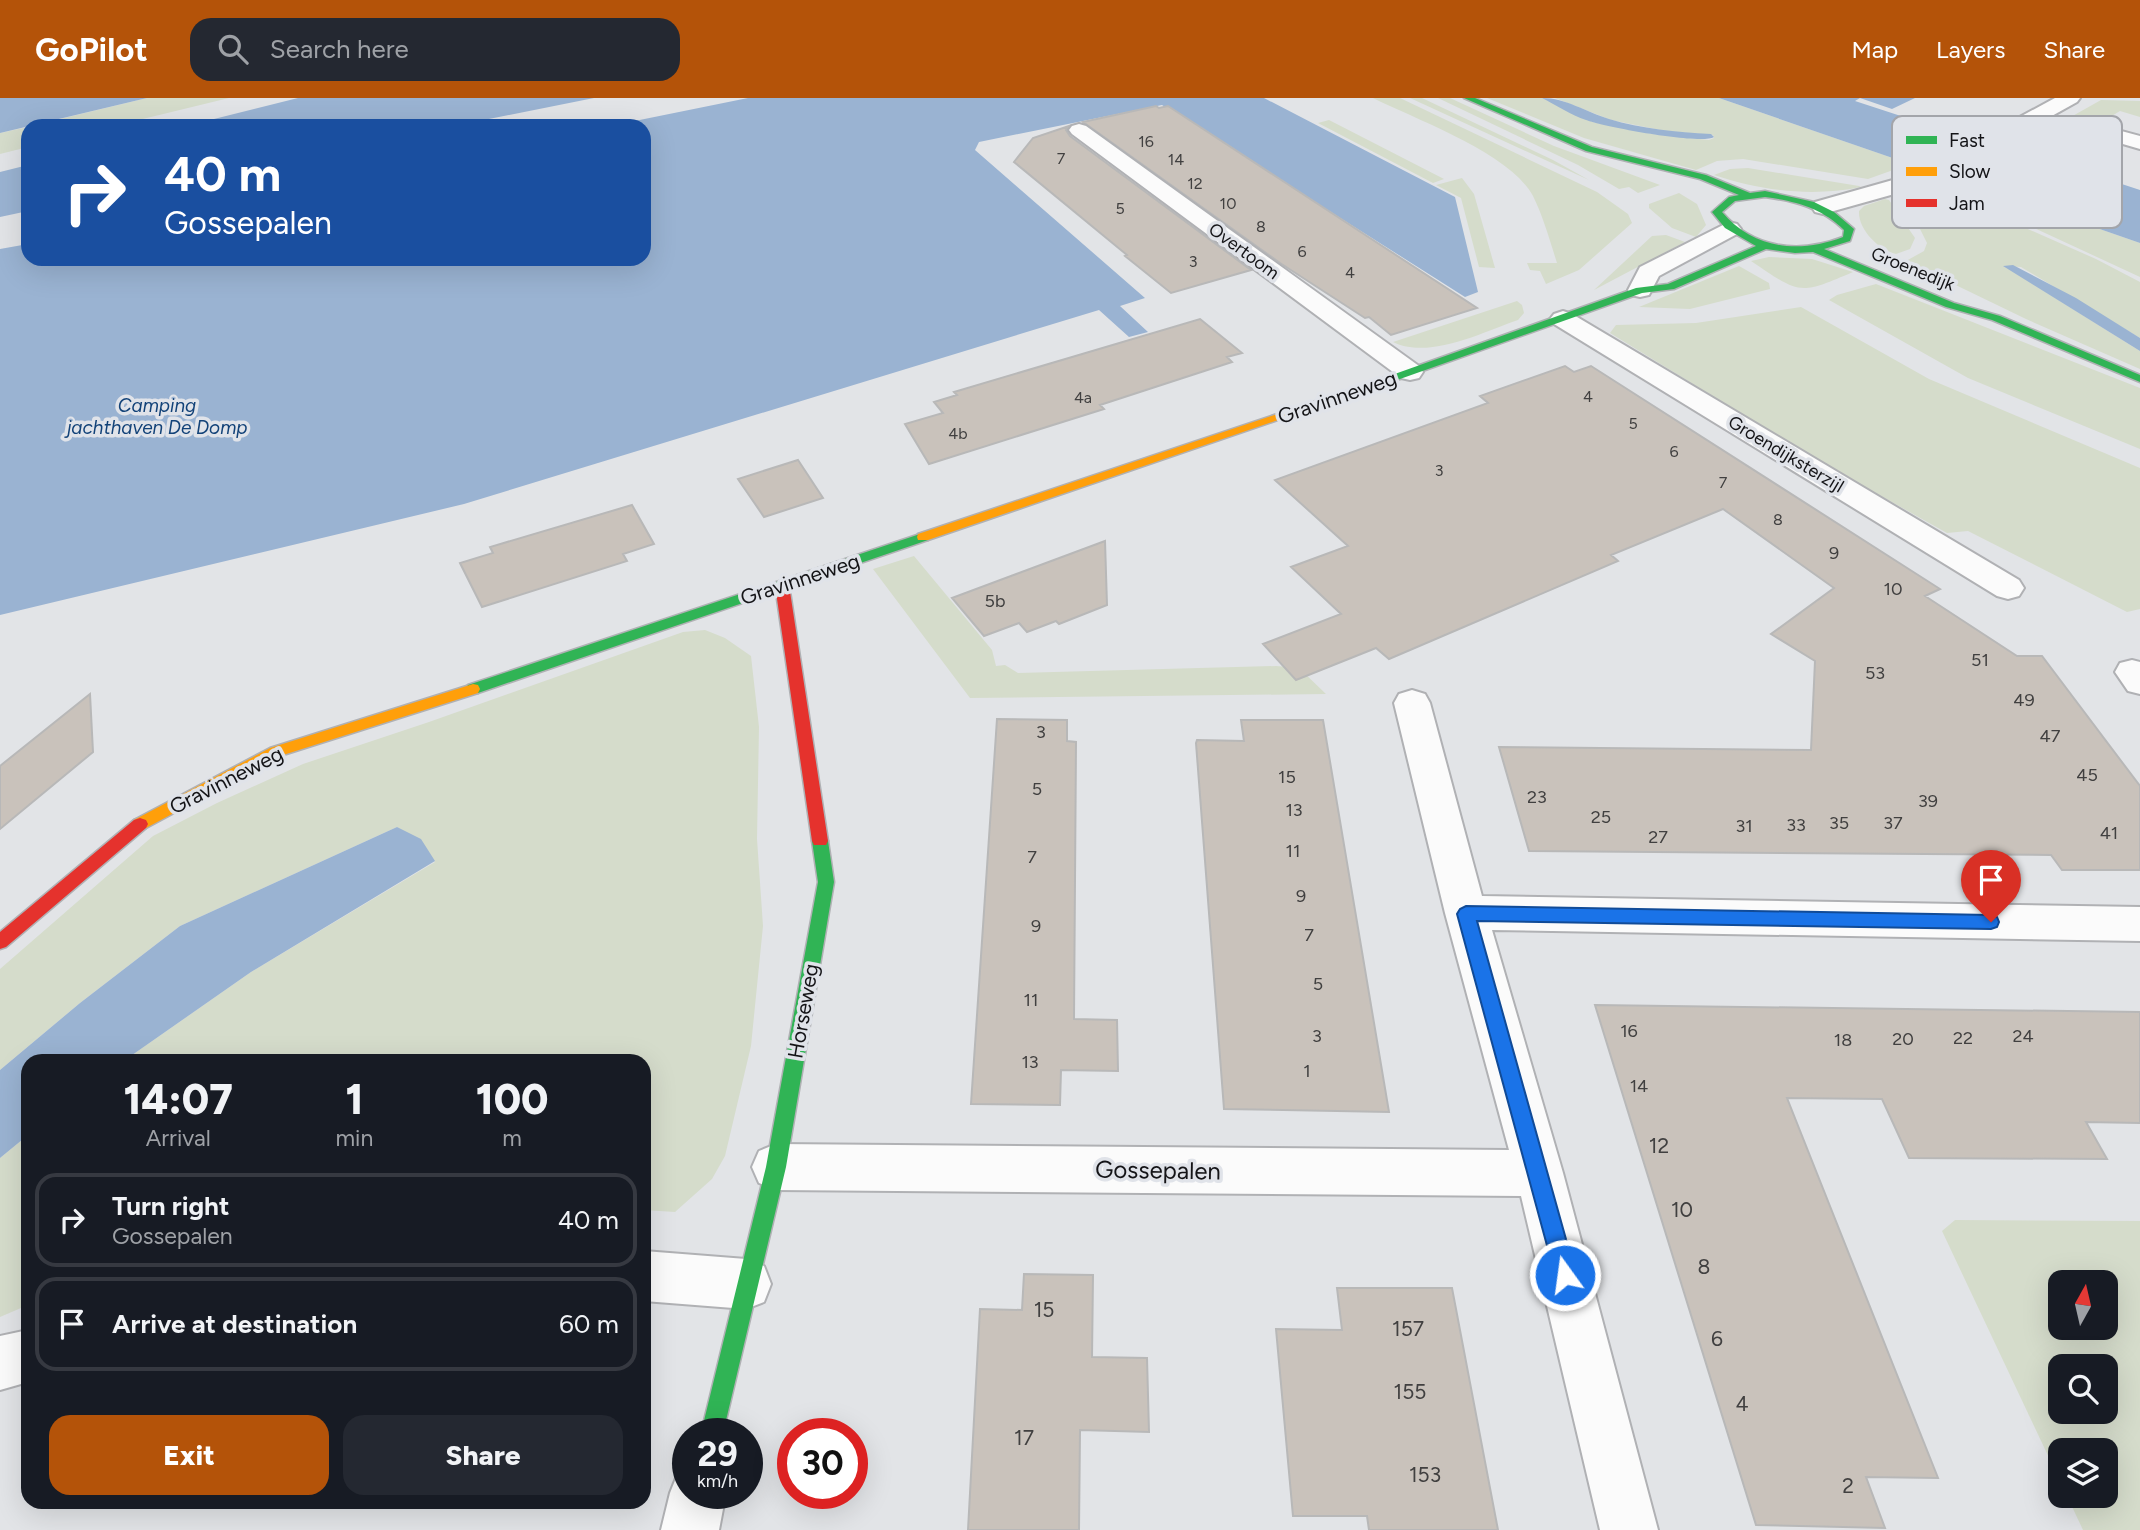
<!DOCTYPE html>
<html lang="en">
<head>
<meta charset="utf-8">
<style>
  :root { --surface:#171b24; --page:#242831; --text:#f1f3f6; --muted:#9ea1a6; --line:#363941; --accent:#b45309 }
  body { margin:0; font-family:Figtree,sans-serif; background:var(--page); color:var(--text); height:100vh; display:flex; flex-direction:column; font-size:26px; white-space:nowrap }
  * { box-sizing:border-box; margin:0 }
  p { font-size:23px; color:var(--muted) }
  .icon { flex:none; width:38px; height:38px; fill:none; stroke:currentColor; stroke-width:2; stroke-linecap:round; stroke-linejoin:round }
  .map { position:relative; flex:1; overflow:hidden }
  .side { position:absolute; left:21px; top:956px; width:630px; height:455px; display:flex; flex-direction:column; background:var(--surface); border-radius:21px; box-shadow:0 7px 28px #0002 }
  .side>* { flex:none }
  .top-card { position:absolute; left:21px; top:21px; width:630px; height:147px; border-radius:21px; box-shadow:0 7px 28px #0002; background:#1a4fa0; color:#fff; overflow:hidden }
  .needle { width:46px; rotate:8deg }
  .buttons { position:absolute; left:2048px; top:1172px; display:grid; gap:14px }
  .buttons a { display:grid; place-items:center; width:70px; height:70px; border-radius:14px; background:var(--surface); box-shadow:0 7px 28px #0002; font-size:35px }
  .speed { position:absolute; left:672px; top:1320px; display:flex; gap:14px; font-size:35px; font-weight:700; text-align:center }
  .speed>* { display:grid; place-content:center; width:91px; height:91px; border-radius:50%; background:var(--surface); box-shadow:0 7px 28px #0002; line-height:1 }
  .speed small { font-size:18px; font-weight:400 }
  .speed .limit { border:10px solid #d22; background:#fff; color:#111 }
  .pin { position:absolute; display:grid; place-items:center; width:60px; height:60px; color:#fff; margin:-72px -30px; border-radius:50% 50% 50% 0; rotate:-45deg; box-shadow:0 0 7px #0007 }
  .pin .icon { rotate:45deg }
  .me { position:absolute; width:77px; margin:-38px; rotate:346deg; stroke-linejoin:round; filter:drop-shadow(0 0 5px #0008) }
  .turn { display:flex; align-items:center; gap:24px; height:147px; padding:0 28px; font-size:32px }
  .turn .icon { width:91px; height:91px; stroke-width:2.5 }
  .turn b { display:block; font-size:49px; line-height:60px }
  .eta { display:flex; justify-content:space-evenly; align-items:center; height:119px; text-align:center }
  .eta b { font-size:42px; font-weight:800; line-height:49px }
  .cta { display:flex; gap:14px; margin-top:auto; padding:14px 28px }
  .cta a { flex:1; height:80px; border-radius:21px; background:var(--accent); color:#fff; font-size:28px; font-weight:800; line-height:80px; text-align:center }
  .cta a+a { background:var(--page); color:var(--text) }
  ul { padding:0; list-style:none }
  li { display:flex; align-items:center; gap:21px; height:94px; margin:0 14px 10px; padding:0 14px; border:4px solid var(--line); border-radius:21px }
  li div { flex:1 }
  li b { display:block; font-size:26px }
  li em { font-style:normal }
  header { display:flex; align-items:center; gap:42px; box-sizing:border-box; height:98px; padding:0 35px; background:var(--accent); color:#fff }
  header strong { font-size:33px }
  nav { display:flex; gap:38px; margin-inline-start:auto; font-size:24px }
  .search { width:490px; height:63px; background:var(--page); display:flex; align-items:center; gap:18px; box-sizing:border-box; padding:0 24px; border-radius:21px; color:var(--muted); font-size:26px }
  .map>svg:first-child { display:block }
  .green { fill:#d5dccb; fill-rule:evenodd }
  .water { fill:#9ab3d2 }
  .building { fill:#c9c2bb; stroke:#b8b8b8; stroke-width:2 }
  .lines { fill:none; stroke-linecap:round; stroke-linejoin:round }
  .street-casing { stroke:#b0b1b4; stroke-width:4 }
  .fast-casing { stroke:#b0b1b4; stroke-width:3 }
  .slow-casing { stroke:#b0b1b4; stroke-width:3 }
  .jam-casing { stroke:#b0b1b4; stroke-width:3 }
  .street { fill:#fbfbfb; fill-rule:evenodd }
  .fast { fill:#30b455; fill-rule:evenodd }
  .slow { fill:#ff9f0a; fill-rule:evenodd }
  .jam { fill:#e5322d; fill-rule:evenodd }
  .route { fill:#1a73e8; stroke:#114b97; stroke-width:2 }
  .labels { text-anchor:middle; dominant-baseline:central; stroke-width:7; stroke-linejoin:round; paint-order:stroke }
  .far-number-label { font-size:16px; fill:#414040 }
  .far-street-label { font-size:18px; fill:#141417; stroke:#e0e3e9 }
  .number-label { font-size:18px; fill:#414040 }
  .far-water-label { font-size:19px; font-style:italic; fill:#124278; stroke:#e0e3e9 }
  .street-label { font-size:21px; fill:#141417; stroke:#e0e3e9 }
  .near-number-label { font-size:21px; fill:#414040 }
  .near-street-label { font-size:24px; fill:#141417; stroke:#e0e3e9 }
  .key { fill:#e0e3e9; stroke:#a3a5aa; stroke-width:2 }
  .key-label { font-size:19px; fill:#141417 }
</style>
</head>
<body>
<header>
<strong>GoPilot</strong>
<div class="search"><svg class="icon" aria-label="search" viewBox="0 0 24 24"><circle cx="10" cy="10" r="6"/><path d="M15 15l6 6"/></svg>Search here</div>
<nav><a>Map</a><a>Layers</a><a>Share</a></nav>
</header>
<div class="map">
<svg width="2140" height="1432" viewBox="0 0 2140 1432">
  <rect width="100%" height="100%" fill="#e2e4e7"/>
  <!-- green -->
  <path class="green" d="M147 0H229L114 28H31Z
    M1373 0H1400L1597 94 1628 116 1632 125 1579 172 1546 186 1540 173 1530 172 1527 165H1557C1550 143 1543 118 1533 98 1510 55 1417 22 1373 0Z
    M1410 0H1422L1553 62 1589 82Z
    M1438 0H1450L1554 48 1660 87 1638 95 1629 89 1619 91 1578 67Z
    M1487 0H1542L1593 24 1653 36 1709 42 1714 40 1713 37 1665 33 1611 22 1555 0H1719L1910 66 1868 81 1743 61 1717 63 1696 72 1584 40Z
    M2101 2 2140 3V19L2120 13 2095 28 2069 20Z
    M1329 22 1444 81 1433 85 1318 25Z
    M28 29V49L0 56V35Z
    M1748 70 1859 88 1861 89C1813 99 1761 93 1714 77L1730 71Z
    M1462 80 1474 96 1495 170 1479 169 1461 100 1436 87Z
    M1956 81 2140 145V179L1946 89 1957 83Z
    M1939 92 2096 161 2140 184V240L2021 169 2004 168 2140 253V271L2026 221 1906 163 1924 153 1927 145 1918 127 1899 103Z
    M1679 95 1697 106 1706 127 1696 139 1672 130 1649 110V106Z
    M1885 101 1889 102 1915 140 1910 151 1896 156C1879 152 1858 132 1859 113L1864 108Z
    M1666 137 1685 144 1594 192 1652 138Z
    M1769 159 1812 161 1853 174C1799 197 1801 197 1751 163Z
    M1739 168 1769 185 1770 191 1690 211 1639 209Z
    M1876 186 2140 290V351L1968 280 1829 202 1837 197Z
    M1517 203 1522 207 1524 215 1518 222C1483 234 1429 262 1393 244Z
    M1801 209 1929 281 2140 370V511L2127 514 1968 433 1947 435 1815 361 1610 235 1616 227 1696 225Z
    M914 458 992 552 996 568 1005 567 1018 575 1276 568 1299 570 1326 596 970 600 873 471Z
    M705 532 725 540 751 558 759 629 757 741 763 828 751 948 725 1058 712 1081 675 1114 644 1112V962H125L251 874 435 764 397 729 180 828 80 905 0 972V871L153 738 217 705 303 666 429 624 683 534Z
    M28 1037V1207L0 1219V1060Z
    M1955 1122 2140 1123V1432H2083L2067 1398H2105V1353H2060V1383L1942 1133ZM2060 1185H2105V1230H2060ZM2060 1269H2105V1314H2060Z"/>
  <!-- water -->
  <path class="water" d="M0 0H147L0 35Z
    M298 0H594L454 28H186Z
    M748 0H1264L1455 99 1478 194 1465 199 1162 7 979 44 975 52 1145 200 1120 208 1148 234 1129 239 1099 212 464 406 0 517V151L28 146V161H644V28H610Z
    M1542 0C1566 0 1586 14 1609 21 1642 31 1676 34 1711 36L1714 39C1701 47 1605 29 1586 22 1571 17 1556 7 1542 0Z
    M1719 0H1915L1892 11 1860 0 1855 3 1962 38 1950 44 1993 61 2012 50 2140 92V145L1956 81 1966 76 1923 59 1910 66Z
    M28 67V113L0 119V74Z
    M2013 167 2076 200 2140 240V253L2003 168Z
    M397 729 421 741 435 763 251 874 125 962H28V1037L0 1060V972L80 905 180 828Z"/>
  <!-- building -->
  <path class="building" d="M1156 8 1159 10 1168 8 1477 210 1391 237 1369 219 1365 220 1280 165 1083 24Z
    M1069 28 1066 32 1070 38 1251 172 1171 195 1125 158 1127 157 1014 64 1033 40Z
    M1200 221 1242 255 1227 259 1232 264 1100 307 1104 311 929 366 905 326 943 315 934 304 957 297 954 294Z
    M1565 268 1574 274 1591 268 1940 491 1925 498 2017 558H2042L2140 688V772H2062L2051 757 1529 753 1499 649 1811 652 1815 563 1771 536 1834 490 1723 411 1611 457 1618 463 1389 561 1376 550 1296 582 1263 546 1341 516 1291 469 1348 448 1275 382 1488 305 1480 298Z
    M798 362 823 400 764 419 738 381Z
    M632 407 654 446 623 456 627 463 482 509 460 465 493 455 490 449Z
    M1105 443 1107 507 1059 526 1056 523 1027 534 1019 525 984 538 952 500Z
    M90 596 93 654 0 731V668Z
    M997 621 1067 622V643L1076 644 1074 921 1117 922 1118 973 1061 972 1060 1007 971 1006Z
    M1241 622H1323L1389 1014 1224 1011 1196 645 1197 642 1244 643Z
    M1595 907 2140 914V1025L2086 1024 2107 1061 1909 1060 1882 1001 1787 1000 1938 1380 1866 1379 1885 1430 1756 1427Z
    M1024 1176 1093 1177 1092 1259 1147 1260 1149 1334 1080 1332 1079 1432H968L980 1211 1022 1212Z
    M1337 1190H1452L1498 1432H1369L1367 1418H1293L1276 1231 1342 1232Z"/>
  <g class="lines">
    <!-- street casing -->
    <g class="street-casing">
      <path id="street" d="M2055 0H2080L2077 4 1930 86 1823 116 1815 114 1812 109 1815 104 1914 76Z
        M1079 26 1086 28 1419 268 1423 274 1419 280 1410 282 1401 280 1072 36 1069 32 1072 28Z
        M2099 27 2140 38V51L2092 37 2089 33 2092 29Z
        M1729 124 1737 126 1741 131 1737 136 1659 178 1649 197 1640 199 1631 197 1628 192 1640 169Z
        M1563 213 1572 216 2019 482 2024 490 2019 498 2008 501 1997 498 1554 226 1550 221 1554 216Z
        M2132 562 2140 564V596L2128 593 2115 574 2120 565Z
        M1412 592 1425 596 1430 605 1482 798 2140 809V843L1492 832 1563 1075 1658 1432H1600L1521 1098 776 1092 759 1085 752 1069 759 1053 776 1046 1509 1052 1445 815 1394 605 1399 596Z
        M644 1153 746 1161 764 1168 771 1186 764 1204 746 1211 644 1203Z
        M28 1232V1284L0 1292V1238Z
        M688 1371V1395H726L719 1432H661L670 1395 678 1375Z"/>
    </g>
    <!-- fast casing -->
    <g class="fast-casing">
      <path id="fast" d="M1464 0H1475L1592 49 1706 77 1750 95 1765 93 1814 104 1834 114 1854 131 1850 143 1824 151 1954 205 2000 218 2140 277V284L1992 222 1946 209 1813 154 1795 155 1766 151 1674 191 1642 195 1369 292H1361V288L1636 190 1668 186 1756 148 1725 130 1712 114 1729 99 1739 97 1700 81 1586 53ZM1765 99C1795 103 1822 110 1844 132L1843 139C1799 156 1753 151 1722 114L1735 103Z
        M923 435 928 436V442L478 595H468L466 591 468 587Z
        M820 737 826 739 828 743 834 784 786 1069 723 1335H701L766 1069 818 784 812 743 814 739Z"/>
    </g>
    <!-- slow casing -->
    <g class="slow-casing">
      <path id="slow" d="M1361 288 1371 290 928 442H918L917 439 918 436Z
        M473 586 478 587 480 591 478 595 280 658 146 730H134L132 726 134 722 270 650Z"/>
    </g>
    <!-- jam casing -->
    <g class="jam-casing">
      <path id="jam" d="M782 483 789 487 828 743 826 747H814L812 743 775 487Z
        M140 720 146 722 148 726 146 730 6 849 0 851V834L134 722Z"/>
    </g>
    <!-- street -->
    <use href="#street" class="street"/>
    <!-- fast -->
    <use href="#fast" class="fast"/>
    <!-- slow -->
    <use href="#slow" class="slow"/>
    <!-- jam -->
    <use href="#jam" class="jam"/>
  </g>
  <!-- route -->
  <path class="route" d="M1466 808 1991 817 1997 819 1999 824 1997 829 1991 831 1477 823 1576 1177 1572 1184 1565 1188 1558 1184 1555 1177 1457 816 1460 811Z"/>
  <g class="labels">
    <!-- far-number labels -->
    <g class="far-number-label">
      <text x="1146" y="43">16</text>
      <text x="1061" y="60">7</text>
      <text x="1176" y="61">14</text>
      <text x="1195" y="85">12</text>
      <text x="1228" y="105">10</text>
      <text x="1120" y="110">5</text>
      <text x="1261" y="128">8</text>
      <text x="1302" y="153">6</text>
      <text x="1193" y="163">3</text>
      <text x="1350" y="174">4</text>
      <text x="1588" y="298">4</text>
      <text x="1083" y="299">4a</text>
      <text x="1633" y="325">5</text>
      <text x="958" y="335">4b</text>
      <text x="1674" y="353">6</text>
      <text x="1439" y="372">3</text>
      <text x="1723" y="384">7</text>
      <text x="1778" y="421">8</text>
    </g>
    <!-- far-street labels -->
    <g class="far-street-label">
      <text transform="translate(1244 153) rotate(36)">Overtoom</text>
      <text transform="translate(1913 171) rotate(22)">Groenedijk</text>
      <text transform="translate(1786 356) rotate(31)">Groendijksterzijl</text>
    </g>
    <!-- number labels -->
    <g class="number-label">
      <text x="1834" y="455">9</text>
      <text x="1893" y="491">10</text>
      <text x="995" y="503">5b</text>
      <text x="1980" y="562">51</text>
      <text x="1875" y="575">53</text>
      <text x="2024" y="602">49</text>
      <text x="1041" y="634">3</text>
      <text x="2050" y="638">47</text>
      <text x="2087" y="677">45</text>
      <text x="1287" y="679">15</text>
      <text x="1037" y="691">5</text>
      <text x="1537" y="699">23</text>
      <text x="1928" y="703">39</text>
      <text x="1294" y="712">13</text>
      <text x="1601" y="719">25</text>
      <text x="1839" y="725">35</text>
      <text x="1893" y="725">37</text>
      <text x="1796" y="727">33</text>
      <text x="1744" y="728">31</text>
      <text x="2109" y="735">41</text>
      <text x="1658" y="739">27</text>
      <text x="1293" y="753">11</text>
      <text x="1032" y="759">7</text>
      <text x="1301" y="798">9</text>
      <text x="1036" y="828">9</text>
      <text x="1309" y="837">7</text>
      <text x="1318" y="886">5</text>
      <text x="1031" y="902">11</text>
      <text x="1629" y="933">16</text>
      <text x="1317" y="938">3</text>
      <text x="2023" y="938">24</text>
      <text x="1963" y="940">22</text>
      <text x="1903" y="941">20</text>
      <text x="1843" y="942">18</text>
      <text x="1030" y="964">13</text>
      <text x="1307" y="973">1</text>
      <text x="1639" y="988">14</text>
    </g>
    <!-- far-water labels -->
    <g class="far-water-label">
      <text x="157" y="307">Camping<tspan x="157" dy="22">jachthaven De Domp</tspan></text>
    </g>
    <!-- street labels -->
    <g class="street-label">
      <text transform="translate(1337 299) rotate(-19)">Gravinneweg</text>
      <text transform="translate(800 481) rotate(-18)">Gravinneweg</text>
      <text transform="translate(226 682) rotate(-27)">Gravinneweg</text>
      <text transform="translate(803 913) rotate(-80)">Horseweg</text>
    </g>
    <!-- near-number labels -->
    <g class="near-number-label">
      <text x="1659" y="1047">12</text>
      <text x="1682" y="1111">10</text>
      <text x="1704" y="1168">8</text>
      <text x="1044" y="1211">15</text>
      <text x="1408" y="1230">157</text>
      <text x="1717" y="1240">6</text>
      <text x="1410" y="1293">155</text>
      <text x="1742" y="1305">4</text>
      <text x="1024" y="1339">17</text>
      <text x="1425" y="1376">153</text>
      <text x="1848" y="1387">2</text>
    </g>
    <!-- near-street labels -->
    <g class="near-street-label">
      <text transform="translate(1158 1072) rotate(1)">Gossepalen</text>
    </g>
  </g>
  <!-- legend -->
  <rect x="1892" y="18" width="230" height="112" rx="10" class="key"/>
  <rect x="1906" y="38" width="31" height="8" fill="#30b455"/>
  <rect x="1906" y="69" width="31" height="9" fill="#ff9f0a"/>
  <rect x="1906" y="101" width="31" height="8" fill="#e5322d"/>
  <g class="key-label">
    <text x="1949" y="49">Fast</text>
    <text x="1949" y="80">Slow</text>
    <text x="1949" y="112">Jam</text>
  </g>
</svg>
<div class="buttons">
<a><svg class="needle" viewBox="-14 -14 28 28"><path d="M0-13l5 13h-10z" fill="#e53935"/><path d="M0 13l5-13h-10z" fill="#9ea1a6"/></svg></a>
<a><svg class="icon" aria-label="search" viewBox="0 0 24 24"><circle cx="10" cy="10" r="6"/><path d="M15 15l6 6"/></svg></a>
<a><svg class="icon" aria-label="layers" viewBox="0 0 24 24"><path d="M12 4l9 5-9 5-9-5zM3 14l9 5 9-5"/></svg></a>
</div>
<div class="speed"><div>29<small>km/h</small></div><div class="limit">30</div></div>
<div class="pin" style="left:1991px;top:824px;background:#d93025"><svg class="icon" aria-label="arrive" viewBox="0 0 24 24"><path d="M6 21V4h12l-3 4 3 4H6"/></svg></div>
<svg class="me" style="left:1565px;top:1177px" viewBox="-20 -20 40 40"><circle r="17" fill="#1a73e8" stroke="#fff" stroke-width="3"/><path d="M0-11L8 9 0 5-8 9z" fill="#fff"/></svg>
<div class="top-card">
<div class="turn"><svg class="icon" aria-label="right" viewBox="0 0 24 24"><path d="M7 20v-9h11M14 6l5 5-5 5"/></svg><div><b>40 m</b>Gossepalen</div></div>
</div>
<section class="side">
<div class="eta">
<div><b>14:07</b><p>Arrival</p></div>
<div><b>1</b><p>min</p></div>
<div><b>100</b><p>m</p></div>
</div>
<ul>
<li><svg class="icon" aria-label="right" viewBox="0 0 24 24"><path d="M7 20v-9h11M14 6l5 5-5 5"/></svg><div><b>Turn right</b><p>Gossepalen</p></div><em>40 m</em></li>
<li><svg class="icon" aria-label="arrive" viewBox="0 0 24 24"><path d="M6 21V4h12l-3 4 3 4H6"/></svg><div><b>Arrive at destination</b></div><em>60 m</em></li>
</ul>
<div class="cta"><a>Exit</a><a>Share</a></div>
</section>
</div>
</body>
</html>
